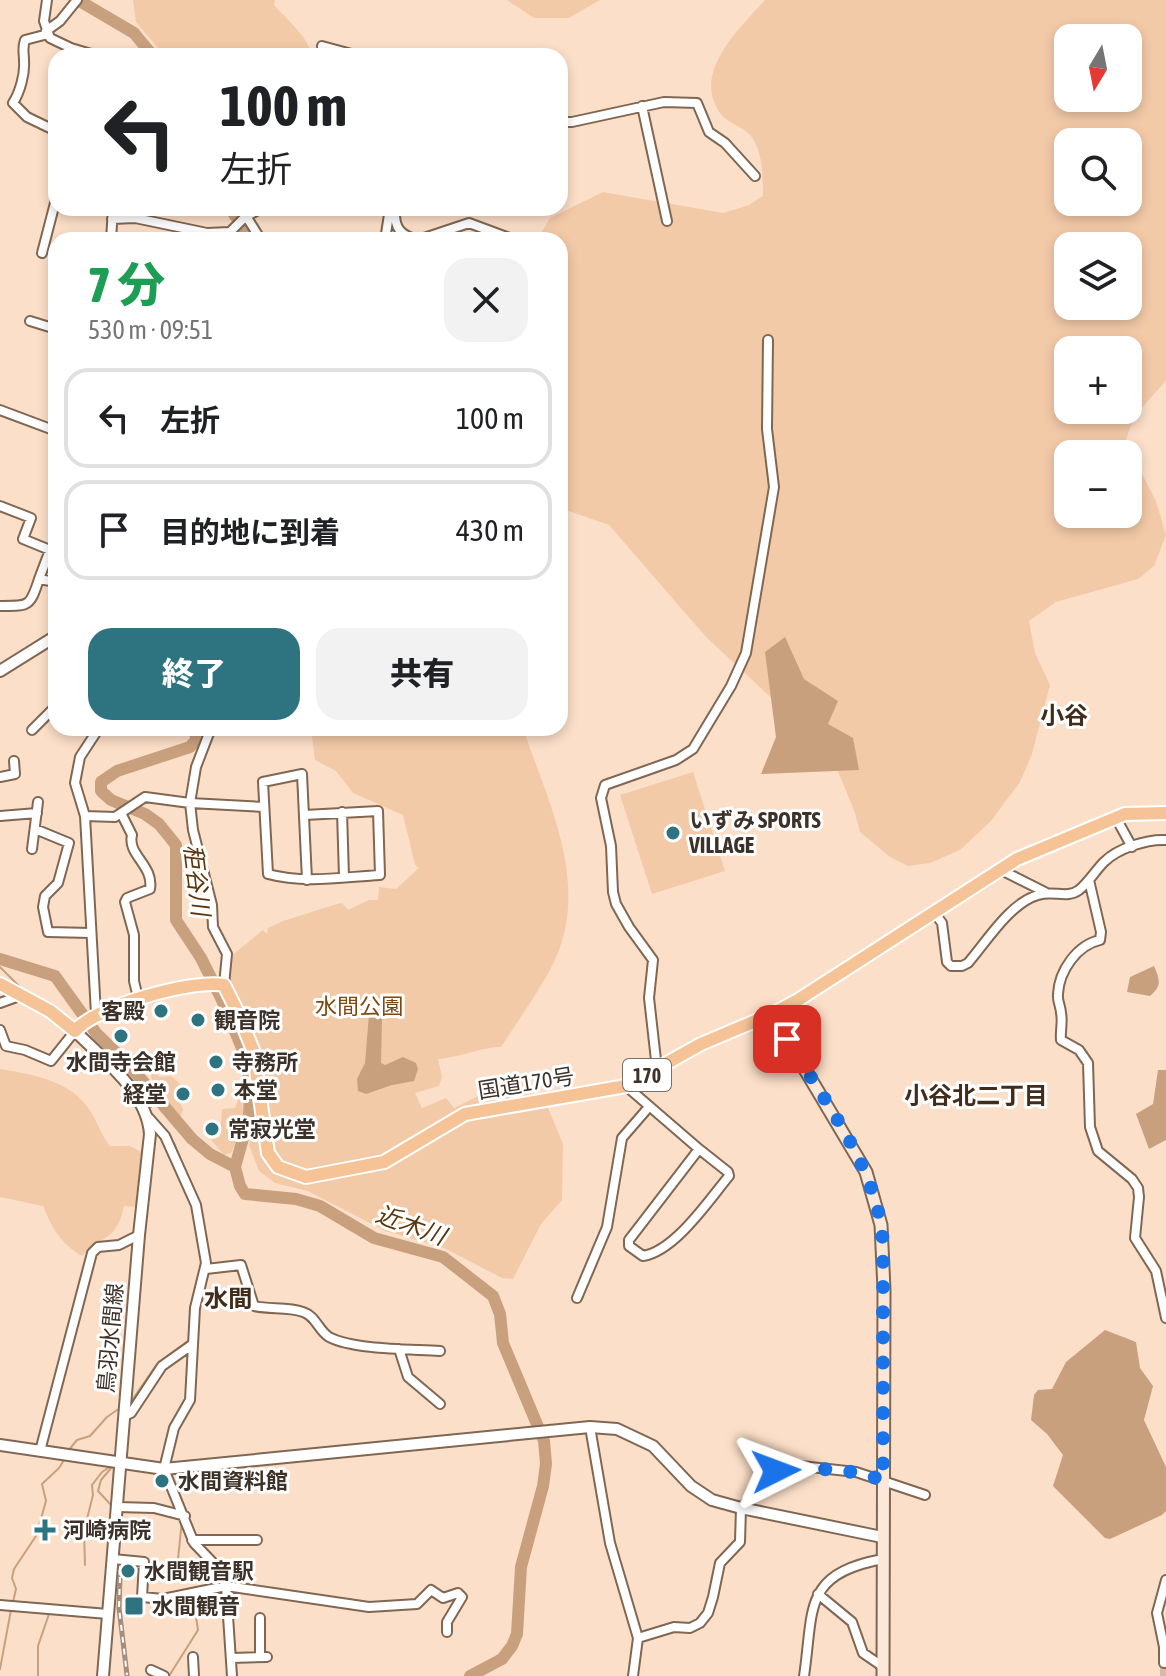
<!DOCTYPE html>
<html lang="ja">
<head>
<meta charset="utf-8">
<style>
  :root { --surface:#fff; --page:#f2f2f2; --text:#202124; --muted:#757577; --line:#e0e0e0; --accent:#2d7380 }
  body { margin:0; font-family:"Asap Condensed","Noto Sans JP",sans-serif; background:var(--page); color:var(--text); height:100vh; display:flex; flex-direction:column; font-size:30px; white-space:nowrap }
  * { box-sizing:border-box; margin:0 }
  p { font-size:26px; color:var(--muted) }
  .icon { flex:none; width:44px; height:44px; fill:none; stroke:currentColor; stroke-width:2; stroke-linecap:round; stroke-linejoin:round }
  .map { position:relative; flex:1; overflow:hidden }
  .panel { position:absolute; left:48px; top:232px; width:520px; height:504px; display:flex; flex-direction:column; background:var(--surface); border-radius:24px; box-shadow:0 4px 12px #0003 }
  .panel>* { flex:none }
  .top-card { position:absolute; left:48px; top:48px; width:520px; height:168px; border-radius:24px; box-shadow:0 4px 12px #0003; background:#fff; color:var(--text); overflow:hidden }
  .needle { width:52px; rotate:190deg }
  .fabs { position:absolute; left:1054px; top:24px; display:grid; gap:16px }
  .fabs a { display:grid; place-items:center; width:88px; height:88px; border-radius:16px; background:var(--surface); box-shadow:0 4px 12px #0003; font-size:40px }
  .pin { position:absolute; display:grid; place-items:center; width:68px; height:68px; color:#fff; margin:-34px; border-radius:16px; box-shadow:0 4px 12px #0006 }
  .me { position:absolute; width:88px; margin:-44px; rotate:87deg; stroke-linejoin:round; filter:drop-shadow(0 0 6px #0008) }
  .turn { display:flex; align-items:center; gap:28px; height:168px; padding:0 40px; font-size:36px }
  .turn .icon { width:104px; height:104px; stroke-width:2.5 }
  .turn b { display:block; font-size:56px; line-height:68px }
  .round { display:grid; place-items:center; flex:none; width:84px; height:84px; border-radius:24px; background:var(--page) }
  .headline { display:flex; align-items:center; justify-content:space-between; height:136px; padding:0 40px }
  h1 { font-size:48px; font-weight:800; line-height:60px; color:#1e9e55 }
  .action { display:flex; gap:16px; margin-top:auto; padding:16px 40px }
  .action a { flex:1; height:92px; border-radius:24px; background:var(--accent); color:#fff; font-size:32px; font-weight:800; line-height:92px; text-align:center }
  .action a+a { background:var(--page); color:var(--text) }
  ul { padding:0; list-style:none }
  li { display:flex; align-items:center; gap:24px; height:100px; margin:0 16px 12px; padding:0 24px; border:4px solid var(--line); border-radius:24px }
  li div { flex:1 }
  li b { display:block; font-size:30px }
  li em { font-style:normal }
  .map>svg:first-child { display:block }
  .green { fill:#f3caa8; fill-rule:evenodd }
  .water { fill:#c9a07d }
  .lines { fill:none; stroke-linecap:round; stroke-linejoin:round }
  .stream { stroke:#c9a07d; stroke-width:2 }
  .river { stroke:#c9a07d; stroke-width:12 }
  .minor-tunnel { stroke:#d6bca8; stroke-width:8; stroke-dasharray:8 4; stroke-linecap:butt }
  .minor-casing { stroke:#806753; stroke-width:12 }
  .tertiary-casing { stroke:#806753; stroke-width:14 }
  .secondary-casing { stroke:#806753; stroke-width:15 }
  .trunk-casing { stroke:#fff; stroke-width:16 }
  .minor { stroke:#fff; stroke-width:8 }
  .tertiary { stroke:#fff; stroke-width:10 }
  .secondary { stroke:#fce8d8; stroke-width:11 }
  .trunk { stroke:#f6c397; stroke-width:12 }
  .rail-casing { stroke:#a38e7e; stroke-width:5 }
  .rail { stroke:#fff; stroke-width:2; stroke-dasharray:6; stroke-linecap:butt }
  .route { stroke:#1a73e8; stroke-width:14; stroke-dasharray:0 25.2 }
  .poi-dot { fill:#2d7380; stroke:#fff; stroke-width:3 }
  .labels { text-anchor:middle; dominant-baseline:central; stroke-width:6; stroke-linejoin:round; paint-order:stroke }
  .shield { fill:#fff; stroke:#777069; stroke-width:2 }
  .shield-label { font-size:20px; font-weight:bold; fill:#3d3229 }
  .poi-label { font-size:22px; font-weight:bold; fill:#3d3229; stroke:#fff; text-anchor:start }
  .park-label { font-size:22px; fill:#7c480e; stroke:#fff }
  .street-label { font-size:22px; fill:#3d3229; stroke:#fff }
  .neighbourhood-label { font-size:24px; font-weight:bold; fill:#422c1a; stroke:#fff }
  .water-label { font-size:24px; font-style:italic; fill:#5d350b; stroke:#fff }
</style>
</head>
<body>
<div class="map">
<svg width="1166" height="1676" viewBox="0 0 1166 1676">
  <rect width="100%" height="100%" fill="#fcdfc8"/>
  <!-- green -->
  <path class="green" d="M133 0H275L274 5C286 19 311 39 311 56H165L136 22Z
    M507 0H600L569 18H534Z
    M765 0H1166V381C1150 399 1128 419 1126 444L1156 501 1166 535 1154 566 1138 579 1056 602 1029 621 1035 653 1050 685 1032 754 1020 782 991 821 960 850 930 863 908 866 890 857 860 832 854 810 836 767 793 718 706 637 609 525 560 508V240H537L550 218 603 192 723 213 749 205 763 196C763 178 763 150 750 135 742 126 727 123 720 113 691 73 740 28 765 0ZM1068 38H1128V98H1068ZM1068 142H1128V202H1068ZM1068 246H1128V306H1068ZM1068 350H1128V410H1068ZM1068 454H1128V514H1068Z
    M311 728H523C549 806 594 889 550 970 536 996 517 1022 501 1047 487 1046 457 1058 438 1059L442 1077 439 1086 415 1093 422 1108 446 1098 454 1108 521 1075 526 1091 548 1108 563 1144 562 1200 541 1224 513 1279 502 1278 444 1248 385 1231 308 1191 275 1183 259 1171 249 1145 257 1117 256 1048 226 981 230 957 263 930 267 934 268 928 283 921 337 904 342 903 348 910 369 900H378L379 887 396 889 419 868 415 865 403 815 353 793 336 771 315 760Z
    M693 772 725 871 652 894 620 795Z
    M154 1065 158 1068 156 1073 160 1077 171 1076 180 1084 175 1091 183 1109 181 1116 176 1113 153 1082 149 1071Z
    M0 1069C32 1074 73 1081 91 1112 98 1123 101 1135 110 1146H130L145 1154 138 1207 124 1206C116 1242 104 1233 82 1256 61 1244 52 1228 43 1206L0 1197Z
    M238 1099 242 1101 244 1125 231 1153 224 1155 211 1140 220 1137 222 1109 235 1108Z"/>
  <!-- water -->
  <path class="water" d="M785 637 804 679 838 701 828 724 853 738 859 770 761 774 776 737 765 652Z
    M1154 966C1160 980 1162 986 1150 996L1127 992 1130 977Z
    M373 1009H377L382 1020 381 1063 385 1065 403 1057 416 1063 418 1069 414 1081 392 1085 366 1094 358 1091 357 1079 365 1063 369 1014Z
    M1158 1070H1166V1140L1149 1149 1136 1114 1153 1104Z
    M1105 1330 1136 1342 1140 1368 1153 1386 1144 1420 1166 1467V1511L1162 1515 1110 1539 1105 1538 1053 1486 1063 1455 1047 1434 1031 1420 1034 1395 1038 1390 1052 1389 1066 1362Z"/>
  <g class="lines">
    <!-- stream -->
    <path class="stream" d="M0 967 19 986
      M144 1100 151 1107
      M174 1143 184 1168
      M205 1283 209 1270
      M130 1403 157 1364 188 1341
      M68 1451 77 1440 90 1436 107 1417 120 1408
      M112 1506 98 1491 101 1480 112 1467
      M178 1559 182 1520
      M85 1565 84 1531 93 1495 92 1485 102 1472 111 1466
      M13 1602 16 1589 12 1578 14 1569 36 1536 46 1501 42 1484 59 1468 64 1460
      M0 1669 11 1610
      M38 1676V1646L49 1614
      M169 1676 198 1630 193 1598"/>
    <!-- river -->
    <path class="river" d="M78 0 134 33 153 56
      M230 208 251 240
      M196 728V740L190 747 117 771 101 782V791L111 800 145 814 159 824 176 845V920L201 958 222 1000 246 1058 250 1084 249 1117 235 1167 240 1186 245 1194 296 1199 320 1206 374 1238 443 1257 493 1296 500 1314 503 1343 544 1441 546 1464 543 1486 521 1567 517 1634 512 1646 502 1659 470 1676
      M0 959 55 976 96 1033 129 1065 192 1139 210 1154 235 1167"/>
    <!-- minor-tunnel -->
    <path class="minor-tunnel" d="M1164 1676V1663"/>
    <!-- minor casing -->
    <g class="minor-casing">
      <path id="minor" d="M47 0 44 21 50 38 71 48 98 56
        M46 31 60 21 77 0
        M48 34 25 40C22 48 24 52 24 61 25 74 20 92 13 103L27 117 56 131
        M322 46 359 56
        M642 106 667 221
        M560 122H572L664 102 697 103 709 132 725 143 755 176
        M395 208C394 227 399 235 418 240
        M246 216 261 240
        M112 219 135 218 207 233 230 232 245 217 262 208
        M111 240 113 208
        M385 240 390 208
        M418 240 469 223 515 240
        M42 253 56 199
        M30 321 56 329
        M0 410 56 431
        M0 506 31 518 23 539 50 550 39 579
        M0 606C29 606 30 607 39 579L56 582
        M211 728 196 767 190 803 193 830 212 905 213 927 227 954 224 985
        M32 730 56 706
        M0 777 15 774 14 761
        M342 812 344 877
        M122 815 132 835C127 855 154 865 150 889L127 898 125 902 134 935V981L138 998
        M305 815 378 811 380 875C343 877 305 884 268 874L263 782 302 774 307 880
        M0 816 37 813
        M85 816 115 817 145 797 190 803 264 807
        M1116 818 1132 847
        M35 829 69 843 58 883 45 896 43 907 48 932 91 933
        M32 849 38 802
        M999 869 1045 892
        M1089 880 1101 932 1100 940C1077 945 1059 971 1058 994 1057 1001 1061 1007 1061 1013 1063 1022 1060 1031 1061 1040L1079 1050 1088 1063 1090 1127 1098 1151 1132 1179 1138 1188 1139 1197 1135 1238 1156 1271 1166 1318
        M933 911 942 923 947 962 951 966H962L968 963C987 941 1010 903 1038 895 1053 890 1067 899 1079 890 1089 882 1095 871 1104 862 1118 848 1147 839 1166 840
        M0 1003 22 995
        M96 1014 85 816 75 783 80 757 99 728
        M0 1030 6 1046 25 1050 51 1061 75 1031
        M657 1069 649 998 653 960 629 927 616 904 613 892 611 846 601 798 605 785 676 760 693 749 731 686 746 653 774 487 767 429 768 340
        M626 1086 699 1149
        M149 1118 165 1136 196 1205 206 1263 195 1308 190 1400 174 1428 164 1469 194 1543 217 1567 226 1586 232 1676
        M699 1149 728 1172 729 1176C709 1200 675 1251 643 1256L629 1246V1240Z
        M206 1269 241 1265 254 1306C270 1310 287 1306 303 1312 316 1316 318 1330 329 1337 354 1350 411 1349 440 1351
        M577 1298 607 1227 622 1138 648 1108
        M399 1349 408 1377 440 1404
        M124 1416 131 1413 162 1366 193 1344
        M590 1427 610 1543 638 1638 633 1676
        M40 1451 92 1253 98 1247 119 1245 139 1235
        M117 1507 154 1508 185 1516
        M192 1540H257
        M113 1559 144 1562 142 1597 163 1599 226 1586 369 1607 417 1604 431 1590 443 1598 458 1593 462 1597 447 1622V1632
        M818 1594 852 1622 863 1653 882 1666
        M0 1605 108 1614
        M260 1618V1657
        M638 1638 674 1627 690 1628 700 1623 708 1613 713 1597 720 1563 740 1542 741 1508 776 1471 782 1466 792 1465 856 1472 925 1495
        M193 1657 194 1676
        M231 1658 267 1657
        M1164 1663V1647L1157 1613 1166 1580
        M151 1670 164 1676
        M804 1676C814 1609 802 1574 883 1559"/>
    </g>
    <!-- tertiary casing -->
    <g class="tertiary-casing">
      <path id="tertiary" d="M0 671 56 636
        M75 1031C103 1059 147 1092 150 1134L139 1235 103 1676
        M0 1445 164 1469 590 1427 617 1429 653 1446 691 1486 712 1500 741 1508 882 1537"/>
    </g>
    <!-- secondary casing -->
    <g class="secondary-casing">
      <path id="secondary" d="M772 1014 866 1172 881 1225 884 1289 883 1676"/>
    </g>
    <!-- trunk casing -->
    <g class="trunk-casing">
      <path id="trunk" d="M0 984 50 1011 75 1031C96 1006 193 979 224 985L237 1011 253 1050 268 1153 278 1167 306 1177 384 1162 465 1114 626 1086 701 1044 772 1014 798 1000 1017 859 1125 814 1166 813"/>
    </g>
    <!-- minor -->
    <use href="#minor" class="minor"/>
    <!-- tertiary -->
    <use href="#tertiary" class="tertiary"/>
    <!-- secondary -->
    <use href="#secondary" class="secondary"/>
    <!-- trunk -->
    <use href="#trunk" class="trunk"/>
    <!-- rail casing -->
    <g class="rail-casing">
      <path id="rail" d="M120 1577 119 1608 127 1675"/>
    </g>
    <!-- rail -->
    <use href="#rail" class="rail"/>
  </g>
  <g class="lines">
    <!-- route -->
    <path class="route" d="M776 1471C790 1461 803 1469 819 1469 845 1470 858 1472 883 1480V1245C879 1169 825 1103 787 1039"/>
  </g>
  <!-- markers -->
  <g class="poi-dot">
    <circle cx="673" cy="833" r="8"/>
    <circle cx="161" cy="1011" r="8"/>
    <circle cx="198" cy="1020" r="8"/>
    <circle cx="121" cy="1036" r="8"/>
    <circle cx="216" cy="1062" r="8"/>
    <circle cx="218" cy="1090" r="8"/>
    <circle cx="183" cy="1094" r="8"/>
    <circle cx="212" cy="1129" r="8"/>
    <circle cx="162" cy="1481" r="8"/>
    <path d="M41 1518h8v8h8v8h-8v8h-8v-8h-8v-8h8z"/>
    <circle cx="128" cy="1571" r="8"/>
    <rect x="124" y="1596" width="20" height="20" rx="4"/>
  </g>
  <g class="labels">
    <!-- shield labels -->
    <rect class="shield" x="623" y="1059" width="48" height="32" rx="6"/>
    <g class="shield-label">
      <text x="647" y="1075">170</text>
    </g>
    <!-- poi labels -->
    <g class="poi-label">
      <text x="689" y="820">いずみ SPORTS<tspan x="689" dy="25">VILLAGE</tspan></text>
      <text x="145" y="1011" text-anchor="end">客殿</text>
      <text x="214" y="1020">観音院</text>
      <text x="121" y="1062" text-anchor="middle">水間寺会館</text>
      <text x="232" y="1062">寺務所</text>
      <text x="234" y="1090">本堂</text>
      <text x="167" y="1094" text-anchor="end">経堂</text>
      <text x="228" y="1129">常寂光堂</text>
      <text x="178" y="1481">水間資料館</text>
      <text x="63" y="1530">河崎病院</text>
      <text x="144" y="1571">水間観音駅</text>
      <text x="152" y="1606">水間観音</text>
    </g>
    <!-- park labels -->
    <g class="park-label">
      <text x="359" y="1006">水間公園</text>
    </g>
    <!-- street labels -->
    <g class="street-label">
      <text transform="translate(526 1083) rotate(-9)">国道170号</text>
      <text transform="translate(110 1338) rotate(-85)">鳥羽水間線</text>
    </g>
    <!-- neighbourhood labels -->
    <g class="neighbourhood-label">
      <text x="1064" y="715">小谷</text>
      <text x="976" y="1095">小谷北二丁目</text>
      <text x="228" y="1298">水間</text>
    </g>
    <!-- water labels -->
    <g class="water-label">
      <text transform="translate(197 880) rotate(83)">秬谷川</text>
      <text transform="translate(411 1225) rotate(20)">近木川</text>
    </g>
  </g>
</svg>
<div class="fabs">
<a><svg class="needle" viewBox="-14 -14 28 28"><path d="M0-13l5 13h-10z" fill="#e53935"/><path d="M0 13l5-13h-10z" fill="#757577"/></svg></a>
<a><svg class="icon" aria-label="search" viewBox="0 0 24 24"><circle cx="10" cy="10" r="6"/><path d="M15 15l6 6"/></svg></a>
<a><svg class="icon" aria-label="layers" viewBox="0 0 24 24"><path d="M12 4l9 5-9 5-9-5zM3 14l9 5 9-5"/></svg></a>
<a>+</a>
<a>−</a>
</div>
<div class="pin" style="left:787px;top:1039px;background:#d93025"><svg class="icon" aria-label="arrive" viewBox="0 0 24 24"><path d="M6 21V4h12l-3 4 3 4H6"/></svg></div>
<svg class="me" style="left:776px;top:1471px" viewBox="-20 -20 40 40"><path d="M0-17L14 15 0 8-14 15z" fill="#1a73e8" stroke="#fff" stroke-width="4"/></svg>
<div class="top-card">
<div class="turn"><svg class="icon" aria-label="left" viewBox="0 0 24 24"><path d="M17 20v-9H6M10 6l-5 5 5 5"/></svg><div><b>100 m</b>左折</div></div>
</div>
<section class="panel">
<div class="headline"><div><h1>7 分</h1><p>530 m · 09:51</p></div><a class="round"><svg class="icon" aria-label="close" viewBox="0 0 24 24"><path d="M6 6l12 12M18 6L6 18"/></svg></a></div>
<ul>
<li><svg class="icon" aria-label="left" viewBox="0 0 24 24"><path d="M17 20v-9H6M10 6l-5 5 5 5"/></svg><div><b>左折</b></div><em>100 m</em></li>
<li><svg class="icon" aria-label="arrive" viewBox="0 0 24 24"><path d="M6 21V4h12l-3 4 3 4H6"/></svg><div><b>目的地に到着</b></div><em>430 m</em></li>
</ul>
<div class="action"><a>終了</a><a>共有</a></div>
</section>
</div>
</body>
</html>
